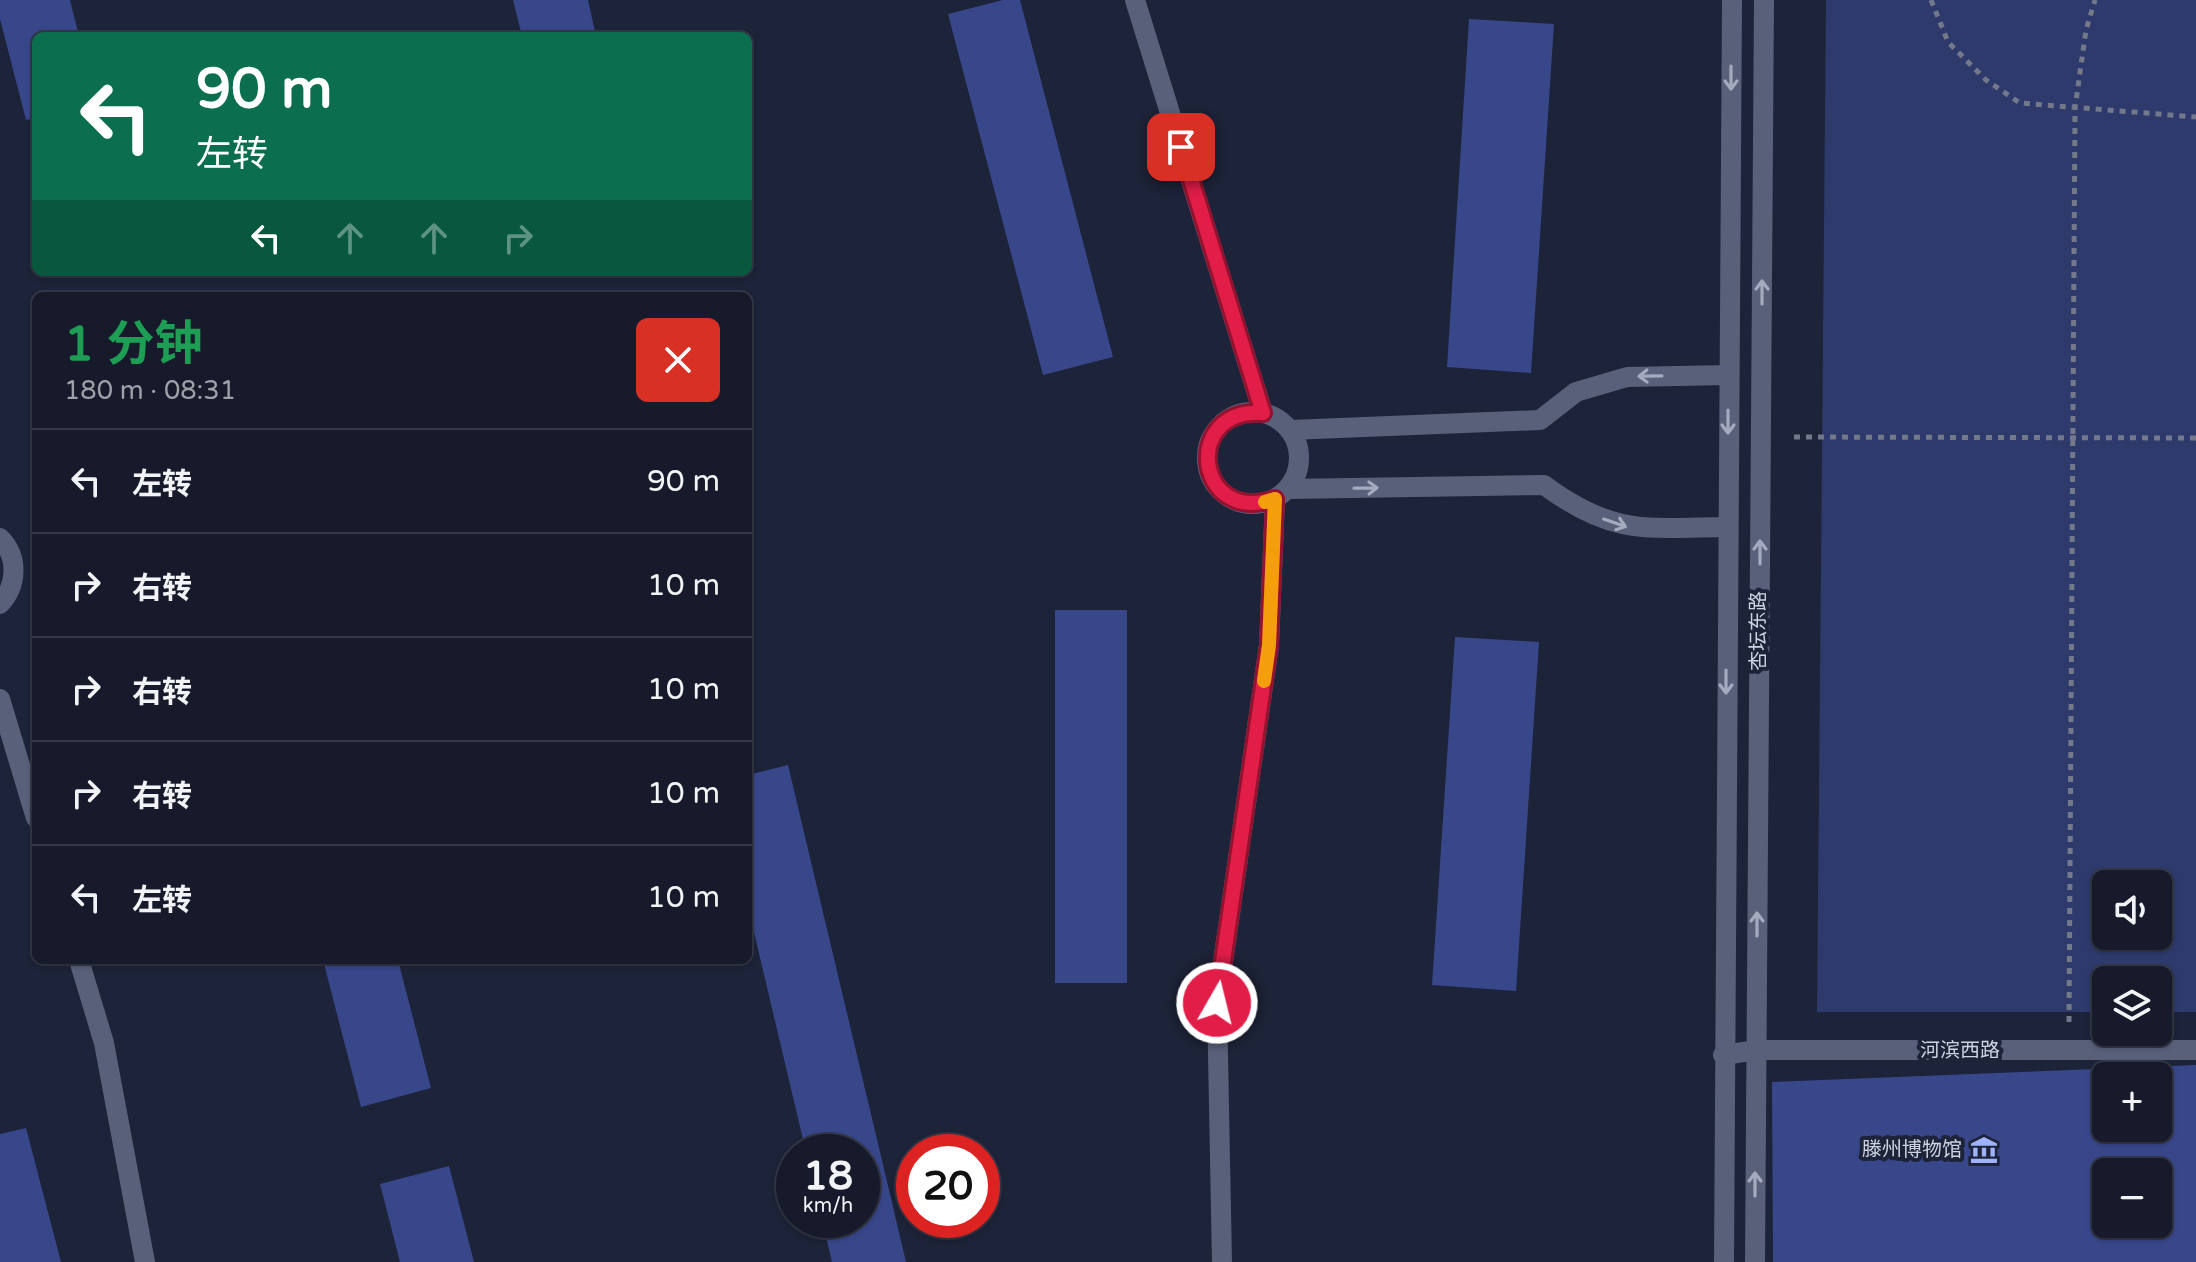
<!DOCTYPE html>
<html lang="zh">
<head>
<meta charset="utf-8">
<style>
  :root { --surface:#161a2a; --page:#1f2332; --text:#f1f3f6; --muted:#9ea1a8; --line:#353847 }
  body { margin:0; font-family:"Varela Round","Noto Sans SC",sans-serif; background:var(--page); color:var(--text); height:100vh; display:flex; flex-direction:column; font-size:30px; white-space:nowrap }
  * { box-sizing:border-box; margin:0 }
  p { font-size:26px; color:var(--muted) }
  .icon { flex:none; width:44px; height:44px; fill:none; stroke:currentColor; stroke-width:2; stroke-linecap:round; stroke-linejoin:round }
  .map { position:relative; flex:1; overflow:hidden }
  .side { position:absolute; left:32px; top:292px; width:720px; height:672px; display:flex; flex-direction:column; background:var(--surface); border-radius:12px; box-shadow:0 2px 6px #0004,0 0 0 2px var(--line) }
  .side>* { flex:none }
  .banner { position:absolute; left:32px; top:32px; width:720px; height:244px; border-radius:12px; box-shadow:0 2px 6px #0004,0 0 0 2px var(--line); background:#0b6e4f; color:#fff; overflow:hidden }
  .controls { position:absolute; left:2092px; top:870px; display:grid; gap:16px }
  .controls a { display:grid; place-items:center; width:80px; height:80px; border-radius:12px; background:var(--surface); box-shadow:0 2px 6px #0004,0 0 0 2px var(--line); font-size:40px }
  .speed { position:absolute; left:776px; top:1134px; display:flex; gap:16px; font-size:40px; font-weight:700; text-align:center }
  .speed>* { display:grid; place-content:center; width:104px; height:104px; border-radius:50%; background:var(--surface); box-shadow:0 2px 6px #0004,0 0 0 2px var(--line); line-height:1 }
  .speed small { font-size:20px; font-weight:400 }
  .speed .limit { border:12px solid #d22; background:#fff; color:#111 }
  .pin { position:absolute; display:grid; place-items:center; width:68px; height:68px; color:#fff; margin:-34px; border-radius:16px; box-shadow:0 4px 12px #0006 }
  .me { position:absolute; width:88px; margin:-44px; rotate:8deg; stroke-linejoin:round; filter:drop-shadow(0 0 6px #0008) }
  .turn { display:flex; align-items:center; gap:28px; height:168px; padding:0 32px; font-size:36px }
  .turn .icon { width:104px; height:104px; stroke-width:2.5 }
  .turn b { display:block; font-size:56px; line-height:68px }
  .lanes { display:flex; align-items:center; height:76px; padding:0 32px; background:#0003; justify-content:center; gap:40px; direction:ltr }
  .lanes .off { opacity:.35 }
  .round { display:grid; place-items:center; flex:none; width:84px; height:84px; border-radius:12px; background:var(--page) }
  .head { display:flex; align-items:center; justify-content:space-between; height:136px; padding:0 32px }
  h1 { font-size:48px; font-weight:700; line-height:60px; color:#1e9e55 }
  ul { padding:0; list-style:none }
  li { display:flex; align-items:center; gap:24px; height:104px; padding:0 32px; border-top:2px solid var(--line) }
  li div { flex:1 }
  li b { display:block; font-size:30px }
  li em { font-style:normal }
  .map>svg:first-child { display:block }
  .green { fill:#2f3a6c; fill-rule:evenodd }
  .building { fill:#38478a; fill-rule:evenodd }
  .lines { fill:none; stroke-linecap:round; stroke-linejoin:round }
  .path { stroke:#73788a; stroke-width:5; stroke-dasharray:6 6; stroke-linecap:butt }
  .minor { stroke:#59607a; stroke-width:20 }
  .oneway { stroke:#a5abbe }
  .route-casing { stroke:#92132f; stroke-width:20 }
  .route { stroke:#e11d48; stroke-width:14 }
  .slow { stroke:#f59e0b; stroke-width:14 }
  .labels { text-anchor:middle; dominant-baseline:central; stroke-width:8; stroke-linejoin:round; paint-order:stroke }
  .street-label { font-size:20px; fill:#ced3e2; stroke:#1d2338 }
  .poi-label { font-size:20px; fill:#ced3e2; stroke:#1d2338; text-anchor:end }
</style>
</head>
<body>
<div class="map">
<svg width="2196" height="1262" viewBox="0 0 2196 1262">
  <rect width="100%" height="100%" fill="#1d2338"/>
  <!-- green -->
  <path class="green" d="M1826 0H2196V1012H2158V980H2106V1012H1817ZM2106 884H2158V936H2106Z"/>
  <!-- building -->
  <path class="building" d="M0 0H70L79 36H36V118L26 120 0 19Z
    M513 0H588L596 36H522Z
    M1003 0H1020L1113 357 1043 375 948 14Z
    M1469 19 1554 24 1531 373 1447 367Z
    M1055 610H1127V983H1055Z
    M1455 637 1539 642 1516 991 1432 985Z
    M788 765 880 1152 906 1262H832L822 1220H862V1152H806L748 907V775Z
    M323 960H398L431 1088 361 1107Z
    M2196 1065V1262H1773L1772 1082ZM2106 1076H2158V1128H2106ZM2106 1172H2158V1224H2106Z
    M26 1128 61 1262H0V1134Z
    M449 1166 474 1262H400L380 1184Z"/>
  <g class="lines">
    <!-- path -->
    <path class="path" d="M1931 0 1948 42 1986 80 2020 103 2196 117
      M1794 437 2196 438
      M2069 1022 2075 108 2086 30 2095 0"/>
    <!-- minor -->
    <path class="minor" d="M1135 0 1263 413
      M1207 458a46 46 0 1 1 92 0a46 46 0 1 1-92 0Z
      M1290 430 1540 420 1576 392 1627 377 1728 375
      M1288 489 1544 485C1613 536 1646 528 1728 527
      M0 538C19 557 17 586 0 604
      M0 699 36 818
      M79 960 104 1043 145 1262
      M1723 1055 1757 1050H2196
      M1222 1262 1217 1003 1269 645 1275 499
      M1724 1262 1732 0
      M1755 1262 1764 0"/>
  </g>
  <!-- one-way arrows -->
  <defs><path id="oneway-shaft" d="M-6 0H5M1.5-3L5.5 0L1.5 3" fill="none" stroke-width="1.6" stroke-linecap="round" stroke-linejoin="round" transform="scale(2)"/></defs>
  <g class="oneway">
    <use href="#oneway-shaft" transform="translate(1731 78) rotate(90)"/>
    <use href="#oneway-shaft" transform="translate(1762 292) rotate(-90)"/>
    <use href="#oneway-shaft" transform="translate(1650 376) rotate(179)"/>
    <use href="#oneway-shaft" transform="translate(1728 422) rotate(90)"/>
    <use href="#oneway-shaft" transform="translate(1366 488) rotate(-1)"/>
    <use href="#oneway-shaft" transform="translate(1615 523) rotate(19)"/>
    <use href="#oneway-shaft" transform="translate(1760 552) rotate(-90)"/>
    <use href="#oneway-shaft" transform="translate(1726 682) rotate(90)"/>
    <use href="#oneway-shaft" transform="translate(1757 924) rotate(-90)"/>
    <use href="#oneway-shaft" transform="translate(1755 1184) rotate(-90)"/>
  </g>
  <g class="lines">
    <!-- route casing -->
    <g class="route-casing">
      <path id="route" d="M1181 147 1263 413C1181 407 1195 526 1275 499L1269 645 1217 1003"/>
    </g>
    <!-- route -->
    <use href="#route" class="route"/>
    <!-- slow -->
    <path class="slow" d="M1264 681 1269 645 1275 499 1265 502"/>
  </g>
  <!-- icons -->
  <defs>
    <g id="museum-bare" transform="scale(2.16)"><path d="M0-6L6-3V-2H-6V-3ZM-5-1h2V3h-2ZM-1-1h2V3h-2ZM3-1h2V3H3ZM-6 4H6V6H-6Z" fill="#9fb3fd" stroke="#1d2338" stroke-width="2.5" paint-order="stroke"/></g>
  </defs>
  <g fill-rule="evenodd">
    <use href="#museum-bare" x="1984" y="1150"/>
  </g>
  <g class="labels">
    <!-- street labels -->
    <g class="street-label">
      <text transform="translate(1759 631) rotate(-90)">杏坛东路</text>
      <text x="1960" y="1051">河滨西路</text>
    </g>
    <!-- poi labels -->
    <g class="poi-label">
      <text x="1962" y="1150">滕州博物馆</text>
    </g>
  </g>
</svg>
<div class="controls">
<a><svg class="icon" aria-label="sound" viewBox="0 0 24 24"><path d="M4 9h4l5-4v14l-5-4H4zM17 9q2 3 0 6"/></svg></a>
<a><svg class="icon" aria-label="layers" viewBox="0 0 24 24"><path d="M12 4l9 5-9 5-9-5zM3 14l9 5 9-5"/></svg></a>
<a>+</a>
<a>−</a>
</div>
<div class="speed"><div>18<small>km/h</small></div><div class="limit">20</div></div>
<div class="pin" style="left:1181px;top:147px;background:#d93025"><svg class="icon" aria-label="arrive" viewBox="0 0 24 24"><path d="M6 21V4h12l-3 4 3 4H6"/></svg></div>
<svg class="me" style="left:1217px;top:1003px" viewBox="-20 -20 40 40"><circle r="17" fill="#e11d48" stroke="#fff" stroke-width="3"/><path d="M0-11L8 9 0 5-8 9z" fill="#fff"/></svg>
<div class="banner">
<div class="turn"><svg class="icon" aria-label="left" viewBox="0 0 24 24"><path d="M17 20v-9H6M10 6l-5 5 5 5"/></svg><div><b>90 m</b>左转</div></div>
<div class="lanes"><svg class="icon" aria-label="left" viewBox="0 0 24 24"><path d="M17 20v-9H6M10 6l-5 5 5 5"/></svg><svg class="icon off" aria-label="ahead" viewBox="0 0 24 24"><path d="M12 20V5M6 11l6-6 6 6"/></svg><svg class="icon off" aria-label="ahead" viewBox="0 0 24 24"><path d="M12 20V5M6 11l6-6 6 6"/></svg><svg class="icon off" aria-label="right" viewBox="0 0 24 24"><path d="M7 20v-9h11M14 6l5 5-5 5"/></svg></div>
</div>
<section class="side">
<div class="head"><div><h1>1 分钟</h1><p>180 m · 08:31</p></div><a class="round" style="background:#d93025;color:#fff"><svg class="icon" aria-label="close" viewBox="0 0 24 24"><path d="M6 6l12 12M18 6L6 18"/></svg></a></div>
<ul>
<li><svg class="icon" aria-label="left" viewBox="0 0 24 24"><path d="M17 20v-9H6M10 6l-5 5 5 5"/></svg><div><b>左转</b></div><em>90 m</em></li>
<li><svg class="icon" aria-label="right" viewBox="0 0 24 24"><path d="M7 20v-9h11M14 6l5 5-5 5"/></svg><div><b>右转</b></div><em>10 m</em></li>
<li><svg class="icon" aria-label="right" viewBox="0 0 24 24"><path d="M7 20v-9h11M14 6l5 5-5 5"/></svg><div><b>右转</b></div><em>10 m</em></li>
<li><svg class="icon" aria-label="right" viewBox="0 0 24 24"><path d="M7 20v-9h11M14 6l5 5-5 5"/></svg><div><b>右转</b></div><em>10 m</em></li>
<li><svg class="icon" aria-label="left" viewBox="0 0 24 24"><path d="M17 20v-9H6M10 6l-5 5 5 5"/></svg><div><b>左转</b></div><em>10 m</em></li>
</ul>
</section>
</div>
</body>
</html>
